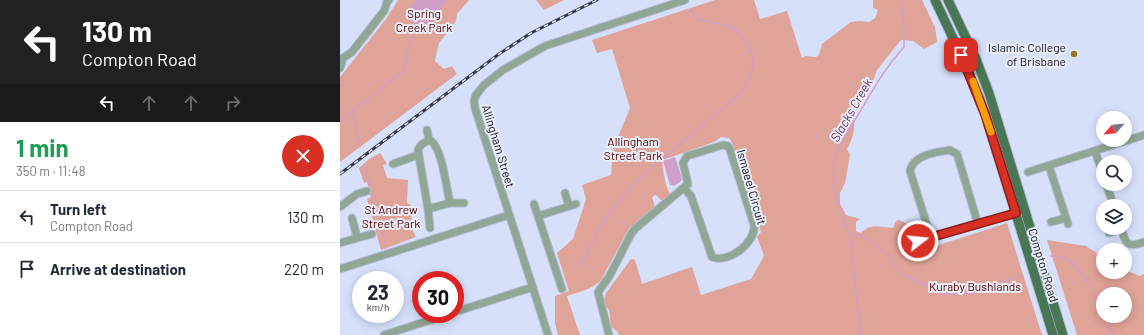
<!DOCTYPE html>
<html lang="en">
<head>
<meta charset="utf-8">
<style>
  :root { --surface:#fff; --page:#f6f6f7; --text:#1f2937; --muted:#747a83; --line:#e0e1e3 }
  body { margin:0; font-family:Barlow,sans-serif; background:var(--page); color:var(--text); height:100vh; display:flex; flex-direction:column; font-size:15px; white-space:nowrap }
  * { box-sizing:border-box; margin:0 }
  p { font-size:13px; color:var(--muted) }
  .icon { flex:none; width:22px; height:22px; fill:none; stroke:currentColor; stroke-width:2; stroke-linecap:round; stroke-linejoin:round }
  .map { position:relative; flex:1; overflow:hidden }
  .drawer { display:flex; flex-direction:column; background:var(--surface); width:340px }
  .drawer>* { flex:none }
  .hud { background:#202124; color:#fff; overflow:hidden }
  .needle { width:26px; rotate:243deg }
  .buttons { position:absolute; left:756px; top:111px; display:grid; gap:8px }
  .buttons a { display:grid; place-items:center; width:36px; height:36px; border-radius:50%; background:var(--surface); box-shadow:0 2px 10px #0003; font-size:20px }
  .speed { position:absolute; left:12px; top:271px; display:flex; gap:8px; font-size:20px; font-weight:700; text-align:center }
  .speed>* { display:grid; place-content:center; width:52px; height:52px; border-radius:50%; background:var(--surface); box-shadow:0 2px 10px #0003; line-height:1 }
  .speed small { font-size:10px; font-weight:400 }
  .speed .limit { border:6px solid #d22; background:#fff; color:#111 }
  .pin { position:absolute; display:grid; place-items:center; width:34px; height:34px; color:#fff; margin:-17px; border-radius:8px; box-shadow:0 2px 6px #0006 }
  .me { position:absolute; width:44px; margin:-22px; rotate:74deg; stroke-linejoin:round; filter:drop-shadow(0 0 3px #0008) }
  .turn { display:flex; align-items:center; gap:14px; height:84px; padding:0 16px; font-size:18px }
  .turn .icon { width:52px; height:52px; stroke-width:2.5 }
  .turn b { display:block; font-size:28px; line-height:34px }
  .lanes { display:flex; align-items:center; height:38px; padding:0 16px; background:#0003; justify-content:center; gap:20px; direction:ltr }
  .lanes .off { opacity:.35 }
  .round { display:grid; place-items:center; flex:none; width:42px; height:42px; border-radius:21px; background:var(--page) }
  .head { display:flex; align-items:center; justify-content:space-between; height:68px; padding:0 16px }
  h1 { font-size:24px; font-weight:700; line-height:30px; color:#1e9e55 }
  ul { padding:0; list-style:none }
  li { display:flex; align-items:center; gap:12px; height:52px; padding:0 16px; border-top:1px solid var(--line) }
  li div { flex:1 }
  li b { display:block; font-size:15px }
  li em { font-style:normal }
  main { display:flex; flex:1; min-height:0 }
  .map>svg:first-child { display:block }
  .green { fill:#dfa398; fill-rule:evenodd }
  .water { fill:#d19dc9 }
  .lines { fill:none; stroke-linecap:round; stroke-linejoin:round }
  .stream { stroke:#d19dc9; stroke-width:1.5 }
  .minor-casing { stroke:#b2bbd3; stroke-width:9 }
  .major-casing { stroke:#b2bbd3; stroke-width:11 }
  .minor { stroke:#8fa794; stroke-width:7 }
  .major { stroke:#497655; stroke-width:9 }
  .rail-casing { stroke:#363b4c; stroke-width:3 }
  .rail { stroke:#ebedf7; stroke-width:1.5; stroke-dasharray:4.5; stroke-linecap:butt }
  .route-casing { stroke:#8d1f18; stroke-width:10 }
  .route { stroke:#d93025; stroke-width:7 }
  .slow { stroke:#f59e0b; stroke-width:7 }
  .poi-dot { fill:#93781f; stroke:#ebedf7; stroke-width:1.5 }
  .labels { text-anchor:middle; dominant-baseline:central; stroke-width:4; stroke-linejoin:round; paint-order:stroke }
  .park-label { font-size:12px; fill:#550200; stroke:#ebedf7 }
  .poi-label { font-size:12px; fill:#0c101f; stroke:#ebedf7; text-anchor:end }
  .street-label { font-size:12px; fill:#0c101f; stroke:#ebedf7 }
  .water-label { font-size:13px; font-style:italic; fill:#6e3168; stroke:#ebedf7 }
</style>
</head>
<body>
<main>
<section class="drawer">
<div class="hud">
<div class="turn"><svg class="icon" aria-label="left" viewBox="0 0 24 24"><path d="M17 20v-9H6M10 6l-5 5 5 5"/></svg><div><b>130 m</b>Compton Road</div></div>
<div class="lanes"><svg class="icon" aria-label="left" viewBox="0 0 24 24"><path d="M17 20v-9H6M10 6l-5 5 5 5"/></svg><svg class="icon off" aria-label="ahead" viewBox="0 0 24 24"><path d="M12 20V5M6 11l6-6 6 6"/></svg><svg class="icon off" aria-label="ahead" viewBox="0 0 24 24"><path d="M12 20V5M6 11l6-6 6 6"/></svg><svg class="icon off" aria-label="right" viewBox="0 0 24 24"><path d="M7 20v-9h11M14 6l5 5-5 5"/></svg></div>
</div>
<div class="head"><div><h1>1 min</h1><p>350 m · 11:48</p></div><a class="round" style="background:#d93025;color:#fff"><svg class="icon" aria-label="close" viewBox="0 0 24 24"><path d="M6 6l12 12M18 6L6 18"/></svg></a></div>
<ul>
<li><svg class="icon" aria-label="left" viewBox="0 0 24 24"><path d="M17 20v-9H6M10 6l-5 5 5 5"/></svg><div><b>Turn left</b><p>Compton Road</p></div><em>130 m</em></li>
<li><svg class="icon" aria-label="arrive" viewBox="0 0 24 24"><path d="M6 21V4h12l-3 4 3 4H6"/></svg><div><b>Arrive at destination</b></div><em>220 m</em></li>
</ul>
</section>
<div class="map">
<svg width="804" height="335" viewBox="0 0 804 335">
  <rect width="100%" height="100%" fill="#d7e0fb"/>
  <!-- green -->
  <path class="green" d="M58 0H129L117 14 116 21 99 43 95 61 104 69 112 66 117 74 0 162V77L46 19Z
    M196 0H224L204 10Z
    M375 0H414L420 19 447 11 462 58 465 56 476 57 479 55 482 44 511 22 520 21 529 22 535 18 538 10 533 8V0H582L595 27 597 42 584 49 573 41 561 40 537 70 529 92 514 114C515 127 514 137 507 149L510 155 505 183 500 193V204L506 215 520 219 516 222V231L521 233C531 223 540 227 553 228L556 221 559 220 566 223 577 252 667 223 702 335H279L277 331 271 327 269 310 265 306 264 300 266 293 291 259 295 260 302 284 352 267 361 295 411 279 424 256 417 237 421 232 398 159C393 152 395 145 389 138L381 137 374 142 323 160C321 165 326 189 330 193L334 191V193L325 200H321L316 195 312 197 315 207 288 230 261 280C253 289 239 292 227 296L240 335H218L215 323V296L229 291 217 253 233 239 246 199 242 185 271 175 273 149 290 108 272 49 257 53 252 40Z
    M40 153 47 164 43 165 47 178 68 180 67 203 71 205 72 229 76 237 41 250 27 199 31 197 27 182 24 183 19 168 29 159Z
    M707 240 746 246 763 257V272H785V270L800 276 804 274V335H737ZM763 294H785V316H763Z"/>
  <!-- water -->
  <path class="water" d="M77 0H107L93 18 83 26 74 24 64 15 65 12Z
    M335 157 342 179 340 182 334 186 330 185 323 161Z"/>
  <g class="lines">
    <!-- stream -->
    <path class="stream" d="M561 0 564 20V47C545 68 535 86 521 110 513 124 502 137 497 153 487 178 500 212 510 236L519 235 549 255 559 273 602 294H629L678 276
      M13 111 20 147
      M0 121 64 70 74 24
      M25 164 33 204 39 215 46 248
      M510 236 521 335
      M711 256C739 255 751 290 763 311
      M241 266 258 231 275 206 298 179 400 94C412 75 419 62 406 42 402 35 398 31 390 27 380 23 368 22 357 19L350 9
      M766 316 773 335"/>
    <!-- minor casing -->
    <g class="minor-casing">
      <path id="minor" d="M0 68 3 58 12 52 44 11 47 2 49 0
        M87 130 89 141
        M755 151 763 174
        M53 164 78 155
        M709 166 728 224
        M688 172 804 135
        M766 184 774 206
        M225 193 229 206
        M194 204 222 289
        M0 207 17 194 27 191
        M88 209 78 150C80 145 84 142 90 140 103 149 106 188 110 203
        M198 216 236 204
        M12 218 17 237
        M711 222 726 218
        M90 228 88 209 110 203H124
        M781 228C786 244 787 248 804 242
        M769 233 781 229
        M591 238 570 171C573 155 596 152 610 150L617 154 638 224
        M579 241 676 213
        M0 243 32 234
        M0 269 169 215
        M115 312 193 287
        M44 335 109 314
        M208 335 135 108 134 101 136 95 144 85 163 70 205 46 345 0
        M269 335 258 292 269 277 291 234 296 228 348 184 343 163 347 156 383 145 388 146 390 150 414 225C416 243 388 264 372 257L351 196 344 188"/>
    </g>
    <!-- major casing -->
    <g class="major-casing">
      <path id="major" d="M595 0 628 70 645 113 713 335
        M608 0 636 59 649 93 723 335"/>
    </g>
    <!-- minor -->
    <use href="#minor" class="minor"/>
    <!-- major -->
    <use href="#major" class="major"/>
    <!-- rail casing -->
    <g class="rail-casing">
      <path id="rail" d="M0 174 159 54 191 33 257 0"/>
    </g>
    <!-- rail -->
    <use href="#rail" class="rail"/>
  </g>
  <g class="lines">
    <!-- route casing -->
    <g class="route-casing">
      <path id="route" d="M578 241 676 213 645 114 621 55"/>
    </g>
    <!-- route -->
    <use href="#route" class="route"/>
    <!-- slow -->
    <path class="slow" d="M633 81 651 132"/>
  </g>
  <!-- markers -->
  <circle class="poi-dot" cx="734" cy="54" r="4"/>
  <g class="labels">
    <!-- park labels -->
    <g class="park-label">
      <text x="84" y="13">Spring<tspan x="84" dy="14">Creek Park</tspan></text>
      <text x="293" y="141">Allingham<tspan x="293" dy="14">Street Park</tspan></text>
      <text x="51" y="209">St Andrew<tspan x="51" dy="14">Street Park</tspan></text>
      <text x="635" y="286">Kuraby Bushlands</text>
    </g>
    <!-- poi labels -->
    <g class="poi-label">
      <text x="726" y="47">Islamic College<tspan x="726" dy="14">of Brisbane</tspan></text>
    </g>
    <!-- street labels -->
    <g class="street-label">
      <text transform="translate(159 146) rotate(73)">Allingham Street</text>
      <text transform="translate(412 187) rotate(74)">Ismaeel Circuit</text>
      <text transform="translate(704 265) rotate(73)">Compton Road</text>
    </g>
    <!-- water labels -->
    <g class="water-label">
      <text transform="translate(511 110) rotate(-60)">Slacks Creek</text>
    </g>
  </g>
</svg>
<div class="buttons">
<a><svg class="needle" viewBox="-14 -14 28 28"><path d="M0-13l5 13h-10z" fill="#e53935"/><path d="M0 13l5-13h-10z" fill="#747a83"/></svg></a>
<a><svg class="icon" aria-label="search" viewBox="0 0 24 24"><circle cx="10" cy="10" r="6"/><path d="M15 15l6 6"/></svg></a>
<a><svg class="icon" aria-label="layers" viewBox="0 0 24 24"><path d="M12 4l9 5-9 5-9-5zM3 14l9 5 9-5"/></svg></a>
<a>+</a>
<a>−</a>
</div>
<div class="speed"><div>23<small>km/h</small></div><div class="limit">30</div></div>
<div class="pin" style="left:621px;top:55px;background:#d93025"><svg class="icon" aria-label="arrive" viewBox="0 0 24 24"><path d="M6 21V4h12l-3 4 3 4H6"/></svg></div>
<svg class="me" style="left:578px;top:241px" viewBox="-20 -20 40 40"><circle r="17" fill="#d93025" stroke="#fff" stroke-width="3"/><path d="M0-11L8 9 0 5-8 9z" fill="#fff"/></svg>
</div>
</main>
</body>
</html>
